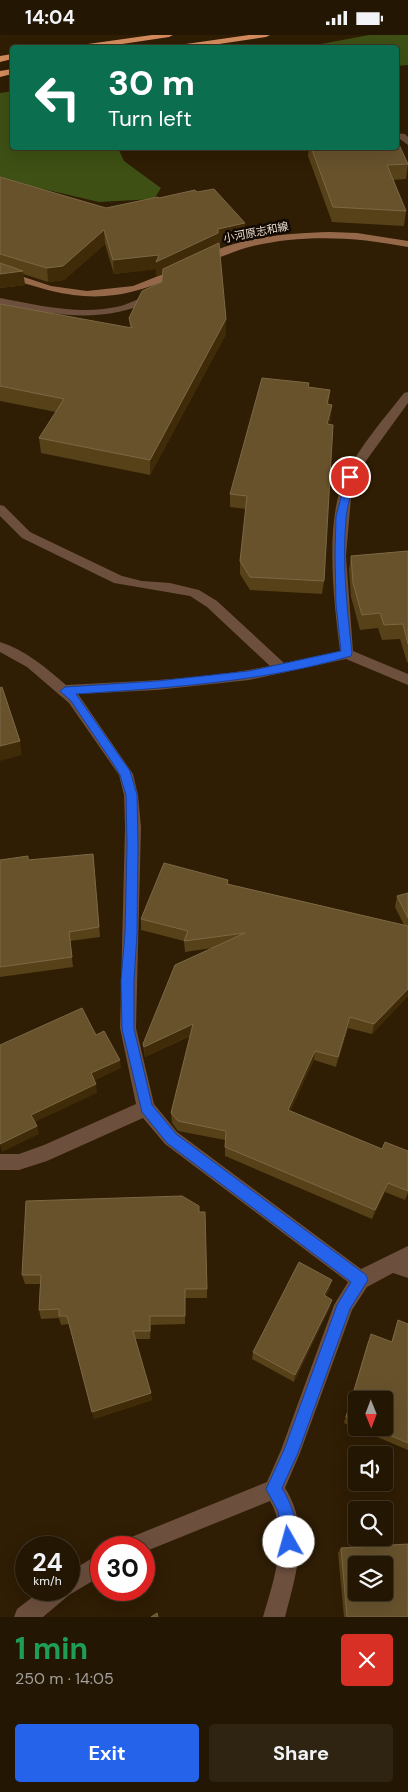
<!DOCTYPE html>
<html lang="en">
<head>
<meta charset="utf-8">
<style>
  :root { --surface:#231603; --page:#2f2312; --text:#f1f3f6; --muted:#a39f9a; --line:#403525; --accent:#2563eb }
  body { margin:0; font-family:"DM Sans","Noto Sans JP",sans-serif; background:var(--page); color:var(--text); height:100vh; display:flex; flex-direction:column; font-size:19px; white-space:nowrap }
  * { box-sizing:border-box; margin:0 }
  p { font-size:16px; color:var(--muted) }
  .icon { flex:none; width:28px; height:28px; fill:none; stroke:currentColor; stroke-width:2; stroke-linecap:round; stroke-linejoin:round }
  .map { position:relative; height:1582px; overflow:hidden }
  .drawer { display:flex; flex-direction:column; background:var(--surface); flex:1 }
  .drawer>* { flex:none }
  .banner { position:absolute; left:10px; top:10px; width:389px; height:105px; border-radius:5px; box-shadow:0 5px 20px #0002,0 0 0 1px var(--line); background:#0b6e4f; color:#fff; overflow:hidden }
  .needle { width:32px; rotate:179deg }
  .buttons { position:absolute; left:348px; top:1356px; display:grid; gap:10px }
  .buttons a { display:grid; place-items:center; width:45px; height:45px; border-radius:5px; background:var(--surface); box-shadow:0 5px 20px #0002,0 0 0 1px var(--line); font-size:25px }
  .speed { position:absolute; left:15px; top:1501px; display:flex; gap:10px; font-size:25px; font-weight:700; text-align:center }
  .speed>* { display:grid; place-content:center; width:65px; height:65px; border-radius:50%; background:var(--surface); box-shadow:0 5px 20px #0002,0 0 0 1px var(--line); line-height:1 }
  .speed small { font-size:12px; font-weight:400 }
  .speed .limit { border:8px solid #d22; background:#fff; color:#111 }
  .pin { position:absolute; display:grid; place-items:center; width:42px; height:42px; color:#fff; margin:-21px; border:2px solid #fff; border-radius:50%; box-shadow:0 1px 5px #0007 }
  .me { position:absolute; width:55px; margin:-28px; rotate:353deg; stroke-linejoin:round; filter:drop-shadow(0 0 4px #0008) }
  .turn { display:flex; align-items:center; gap:18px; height:105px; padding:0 15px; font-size:22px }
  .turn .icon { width:65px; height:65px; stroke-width:2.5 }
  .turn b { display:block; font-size:35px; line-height:42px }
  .round { display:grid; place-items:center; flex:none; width:52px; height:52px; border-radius:5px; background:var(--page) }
  .overview { display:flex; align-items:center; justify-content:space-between; height:85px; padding:0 15px }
  h1 { font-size:30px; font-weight:700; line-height:38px; color:#1e9e55 }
  .primary-button { display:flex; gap:10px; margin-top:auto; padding:10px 15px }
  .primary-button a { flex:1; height:58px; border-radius:5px; background:var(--accent); color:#fff; font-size:20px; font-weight:700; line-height:58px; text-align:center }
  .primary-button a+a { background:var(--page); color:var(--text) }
  .status { display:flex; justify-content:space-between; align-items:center; height:35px; padding:0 25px; background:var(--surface); direction:ltr }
  .status svg { height:14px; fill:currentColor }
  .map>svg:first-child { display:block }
  .forest { fill:#3e5014 }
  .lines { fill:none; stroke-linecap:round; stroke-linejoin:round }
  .lane { fill:#6c4f3d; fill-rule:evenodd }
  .street { fill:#6c4f3d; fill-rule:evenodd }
  .secondary { fill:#96684a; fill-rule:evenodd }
  .highway { fill:#d48c5d; fill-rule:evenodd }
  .wall { fill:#574118; fill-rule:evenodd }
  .shaded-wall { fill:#402b08 }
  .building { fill:#67522c; stroke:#7c6845; fill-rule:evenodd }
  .route { fill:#2563eb; stroke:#184099 }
  .labels { text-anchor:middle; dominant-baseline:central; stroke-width:5; stroke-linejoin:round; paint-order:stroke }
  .far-street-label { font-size:11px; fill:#ebdfd0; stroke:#110902 }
</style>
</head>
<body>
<div class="status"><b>14:04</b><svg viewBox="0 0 49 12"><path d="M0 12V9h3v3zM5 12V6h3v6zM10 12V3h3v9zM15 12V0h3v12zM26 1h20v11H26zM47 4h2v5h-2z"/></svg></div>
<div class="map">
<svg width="408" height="1582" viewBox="0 0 408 1582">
  <rect width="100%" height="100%" fill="#2f1d04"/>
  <!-- forest -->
  <path class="forest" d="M369 0H408V30L396 31V12H305Z
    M12 56V112L118 113 124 126 161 153 154 164 99 167 0 144V58Z"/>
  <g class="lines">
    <!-- lane -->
    <path class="lane" d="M396 98 405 99 408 102V110L400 104H396Z
      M152 259 156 260 157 262 156 264C102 290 56 280 0 269V263C37 270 78 280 116 272 129 270 139 262 152 259Z"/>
    <!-- street -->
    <path class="street" d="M408 357V368L363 430 356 443 351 463 346 521 353 616 408 639V650L346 624 249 645 157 655 78 659 133 739 138 760 141 792 136 993 154 1069 177 1097 361 1234 408 1211V1243L393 1238 367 1252 352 1275 300 1418 285 1453C311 1493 296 1540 285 1582H263C273 1548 290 1499 270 1466L144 1517V1512H120L124 1505 267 1447 281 1415 334 1270 348 1247 165 1109 143 1083 47 1126 19 1135H0V1119H19L44 1110 136 1069 120 993 125 792 124 760 119 740 69 668 27 632 0 617V607C26 615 46 633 66 650 134 646 203 645 270 631L207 572 190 561 114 548 22 503 0 481V470L4 471 30 497 122 541 142 546 170 548 199 555 217 566 284 628 340 616C334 568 324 486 345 442 359 411 384 384 404 358Z
      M101 1518V1541L69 1560 43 1582H14L17 1574 42 1555H69V1537Z"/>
    <!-- secondary -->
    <path class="secondary" d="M330 197 357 198 408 206V212C357 202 304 199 253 211 235 215 219 224 202 228L197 225C201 221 208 219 214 216 251 201 291 198 330 197Z
      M181 232 186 235 185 237C111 272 74 266 0 240V234L51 251 87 256 133 251Z"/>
    <!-- highway -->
    <path class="highway" d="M152 0H173L169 2 102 12H84L88 9Z
      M249 0H270L266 2 199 12H182L186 9Z
      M12 19V24L0 27V21Z
      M12 34V39L0 42V36Z"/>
  </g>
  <!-- wall -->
  <path class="wall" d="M309 112H396L408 129 406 144 393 145 406 176 404 191 332 187 308 121Z
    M0 142 106 173 159 163 197 157 245 188 244 201 218 208 226 299 150 440 41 418 39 403 56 377 0 366V269L130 293 129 283 162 247 163 238 156 241V234L114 239 105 209 64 245 48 247 23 239 25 250 0 253Z
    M308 352 329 370 331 383 329 389 324 546 322 559 250 555 240 539V526L246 474 230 472V459Z
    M408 516V628L407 627 400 604 382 605 378 593 360 595 351 562 349 535 351 521Z
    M93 819 100 902 70 906 73 932 0 942V825H28Z
    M228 849 404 890 395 872 397 861 408 858V961L372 999 348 993 336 1032 314 1025 290 1076 382 1114 408 1116V1158L405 1165 385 1157 372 1184 225 1121V1105L178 1096 172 1088 171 1078 190 1001 145 1022 143 1009 212 913 185 917 184 906 141 895V884Z
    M199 1177 207 1254V1263H185V1289L151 1290 150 1304H135L152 1365 94 1384 69 1289 61 1290 59 1283 41 1284 39 1275 40 1249H25L22 1240Z
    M330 1253 326 1261 330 1272 294 1347 252 1324 253 1317Z
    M398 1285 408 1289V1415L344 1388 368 1306 391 1307ZM356 1365 384 1392H356Z
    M341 1513 408 1582H344L338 1518Z"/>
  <!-- shaded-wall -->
  <path class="shaded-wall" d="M245 188 244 201 218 208V212L156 241V227V234L114 239 113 225 218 194Z
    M104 195 105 209 64 245 48 247 47 233Z
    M23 236 25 250 0 253V239Z
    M226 284V299L150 440V425Z
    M330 355 329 368 326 383 327 369Z
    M332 370 331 383 326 403 327 389Z
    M20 706 22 720 0 726V711Z
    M408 954V961L372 999 374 989Z
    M350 982 348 993 336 1032 338 1022Z
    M193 989V999L145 1022 144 1012Z
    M315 1016 314 1025 287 1084 288 1075Z
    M120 1025 121 1033 92 1047 91 1038Z
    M96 1049 97 1058 33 1088 31 1080Z
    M37 1091 39 1099 2 1117 0 1109Z
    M388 1148 385 1157 372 1184 375 1175Z
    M332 1245 330 1253 322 1268 324 1260Z
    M332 1265 330 1272 294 1347 295 1340Z
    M150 1281 151 1290 150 1304Z
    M151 1358 152 1365 94 1384 92 1377Z"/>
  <!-- building -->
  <path class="building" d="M396 103 408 129 387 130 406 176 333 172 311 112H396Z
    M0 142 106 173 158 162 159 163 195 155 197 157 214 154 245 188 218 194V198L156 227 159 220 113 225 104 195 63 231 47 233 0 219Z
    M219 208 226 284 150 425 39 403 64 364 0 351V269L132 293 129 283 142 256 162 247 163 234Z
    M0 228 23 236 0 239Z
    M262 343 309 348 308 352 330 355 327 369 332 370 327 389 333 390 324 546 250 542 240 526 247 461 230 459Z
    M408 516V609L403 589 384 590 380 578 362 580 353 548 351 521Z
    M2 652 20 706 0 711V653Z
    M93 819 99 892 69 897 72 922 0 932V825L28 821V825Z
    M164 828 228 845 227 849 408 891V954L374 989 350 982 338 1022 315 1016 288 1075 382 1114 385 1107 408 1116V1156L388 1148 375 1175 225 1112 226 1096 178 1086 171 1078 193 989 144 1012 143 1009 175 930 245 898 184 906 188 896 141 884Z
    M408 858V883L397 861Z
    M82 973 96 1000 104 996 120 1025 91 1038 96 1049 31 1080 37 1091 0 1109V1010Z
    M182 1161 199 1171V1177H205L207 1254H185V1281H150V1296H133L151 1358 92 1377 67 1281H59V1274L39 1275 41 1240H22L26 1166Z
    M299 1227 332 1245 324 1260 332 1265 295 1340 253 1317Z
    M398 1285 408 1289V1408L370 1392H384V1365H356V1387L346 1382 371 1299 392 1307Z
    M408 1509V1582H347L341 1513ZM356 1530H384V1558H356Z
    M157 1578 158 1582H151Z"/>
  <!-- route -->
  <path class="route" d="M350 439 355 442C352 456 347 470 346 484 342 528 347 574 352 618L351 621C263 647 167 653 76 659L130 736 137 760 138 810 137 898 134 946V994L152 1070 176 1099 366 1240 368 1245 350 1274 298 1418 282 1453C291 1468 302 1495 295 1513L289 1515 284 1513 278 1476 266 1454 284 1415 337 1270 351 1247 167 1108 142 1077 122 994 121 946 125 898 127 810 126 760 120 740 114 730 71 666 60 656 65 652 157 646 249 636 341 616 336 569 335 518 336 482 346 442Z"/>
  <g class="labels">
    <!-- far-street labels -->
    <g class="far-street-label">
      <text transform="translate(256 197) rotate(-11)">小河原志和線</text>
    </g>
  </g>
</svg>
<div class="buttons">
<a><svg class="needle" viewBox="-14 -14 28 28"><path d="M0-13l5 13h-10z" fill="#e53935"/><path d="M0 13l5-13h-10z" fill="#a39f9a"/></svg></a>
<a><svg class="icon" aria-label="sound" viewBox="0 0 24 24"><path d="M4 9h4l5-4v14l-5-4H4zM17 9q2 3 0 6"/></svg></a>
<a><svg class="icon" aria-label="search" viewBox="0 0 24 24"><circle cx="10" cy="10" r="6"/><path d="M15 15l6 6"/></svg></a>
<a><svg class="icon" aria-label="layers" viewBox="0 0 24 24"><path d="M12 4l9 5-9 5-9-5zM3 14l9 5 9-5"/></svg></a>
</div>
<div class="speed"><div>24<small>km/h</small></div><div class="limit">30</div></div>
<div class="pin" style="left:350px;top:442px;background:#d93025"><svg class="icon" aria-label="arrive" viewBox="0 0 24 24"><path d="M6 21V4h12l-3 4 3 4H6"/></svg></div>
<svg class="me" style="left:289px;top:1507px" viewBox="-20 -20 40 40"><circle r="19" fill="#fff"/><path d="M0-13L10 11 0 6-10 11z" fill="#2563eb"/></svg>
<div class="banner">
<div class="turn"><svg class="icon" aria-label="left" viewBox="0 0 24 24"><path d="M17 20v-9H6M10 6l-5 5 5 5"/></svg><div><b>30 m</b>Turn left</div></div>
</div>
</div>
<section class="drawer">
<div class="overview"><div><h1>1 min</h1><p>250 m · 14:05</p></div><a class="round" style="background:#d93025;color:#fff"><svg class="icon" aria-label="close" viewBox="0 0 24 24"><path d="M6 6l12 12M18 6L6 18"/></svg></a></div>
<div class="primary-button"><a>Exit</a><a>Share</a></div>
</section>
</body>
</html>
